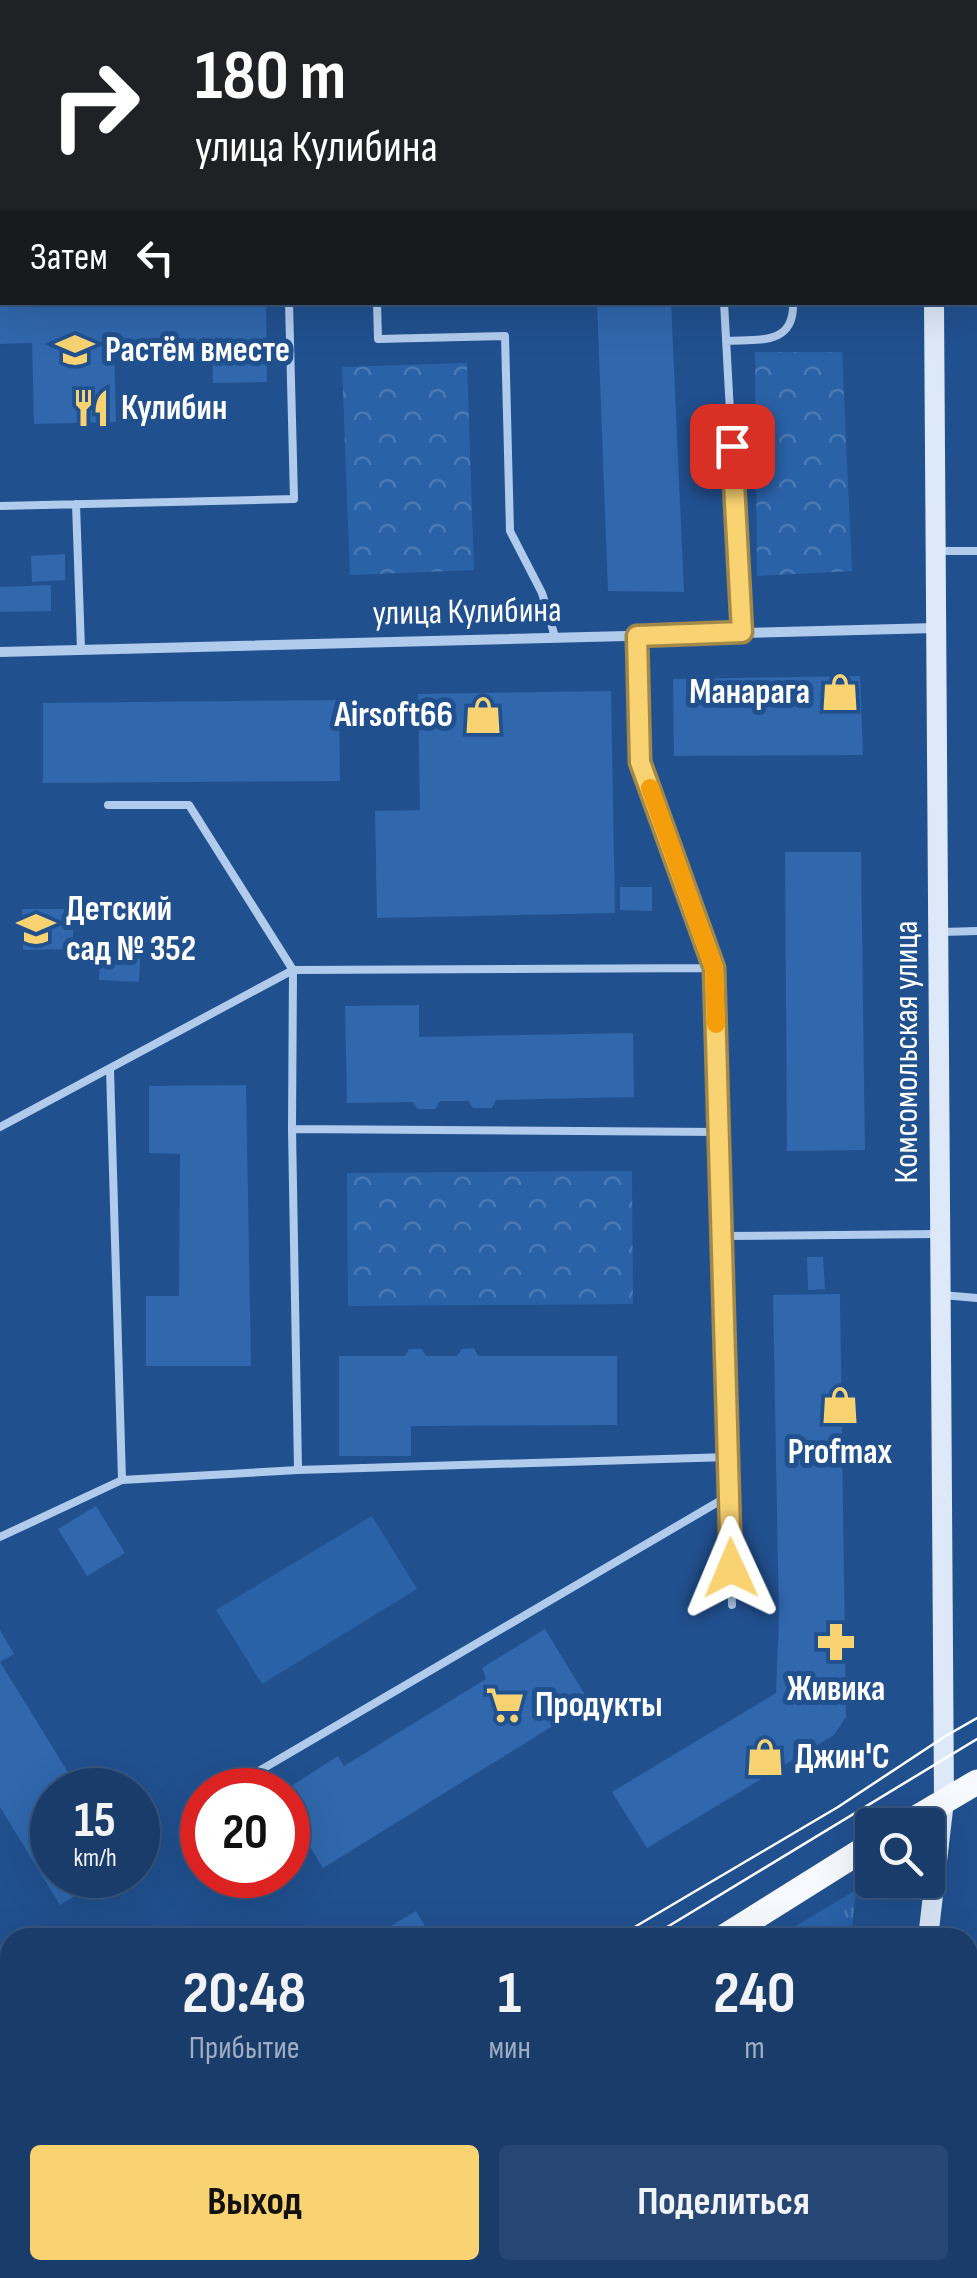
<!DOCTYPE html>
<html lang="ru">
<head>
<meta charset="utf-8">
<style>
  :root { --surface:#193c6b; --page:#264773; --text:#f1f3f6; --muted:#9fadc1; --line:#37567e; --accent:#f9d372 }
  body { margin:0; font-family:"Sofia Sans Condensed",sans-serif; background:var(--page); color:var(--text); height:100vh; display:flex; flex-direction:column; font-size:38px; white-space:nowrap }
  * { box-sizing:border-box; margin:0 }
  p { font-size:32px; color:var(--muted) }
  .icon { flex:none; width:55px; height:55px; fill:none; stroke:currentColor; stroke-width:2; stroke-linecap:round; stroke-linejoin:round }
  .map { position:relative; flex:1; overflow:hidden }
  .side { position:absolute; left:0px; top:1928px; width:978px; height:352px; display:flex; flex-direction:column; background:var(--surface); border-radius:30px 30px 0 0; box-shadow:0 10px 40px #0002,0 0 0 2px var(--line) }
  .side>* { flex:none }
  .guide { position:absolute; left:0px; top:0px; width:978px; height:305px; box-shadow:0 10px 40px #0002,0 0 0 2px var(--line); background:#202124; color:#fff; overflow:hidden }
  .buttons { position:absolute; left:855px; top:1808px; display:grid; gap:20px }
  .buttons a { display:grid; place-items:center; width:90px; height:90px; border-radius:10px; background:var(--surface); box-shadow:0 10px 40px #0002,0 0 0 2px var(--line); font-size:50px }
  .speed { position:absolute; left:30px; top:1768px; display:flex; gap:20px; font-size:50px; font-weight:700; text-align:center }
  .speed>* { display:grid; place-content:center; width:130px; height:130px; border-radius:50%; background:var(--surface); box-shadow:0 10px 40px #0002,0 0 0 2px var(--line); line-height:1 }
  .speed small { font-size:25px; font-weight:400 }
  .speed .limit { border:15px solid #d22; background:#fff; color:#111 }
  .pin { position:absolute; display:grid; place-items:center; width:85px; height:85px; color:#fff; margin:-42px; border-radius:20px; box-shadow:0 5px 15px #0006 }
  .me { position:absolute; width:110px; margin:-55px; rotate:359deg; stroke-linejoin:round; filter:drop-shadow(0 0 8px #0008) }
  .turn { display:flex; align-items:center; gap:35px; height:210px; padding:0 30px; font-size:45px }
  .turn .icon { width:130px; height:130px; stroke-width:2.5 }
  .turn b { display:block; font-size:70px; line-height:85px }
  .then { display:flex; align-items:center; height:95px; padding:0 30px; background:#0003; gap:20px; font-size:38px }
  .eta { display:flex; justify-content:space-evenly; align-items:center; height:170px; text-align:center }
  .eta b { font-size:60px; font-weight:700; line-height:70px }
  .cta { display:flex; gap:20px; margin-top:auto; padding:20px 30px }
  .cta a { flex:1; height:115px; border-radius:10px; background:var(--accent); color:#111; font-size:40px; font-weight:700; line-height:115px; text-align:center }
  .cta a+a { background:var(--page); color:var(--text) }
  .map>svg:first-child { display:block }
  .grass { fill:url(#grass-tufts) }
  .forest { fill:url(#forest-crowns) }
  .garden { fill:#2a62a8 }
  .building { fill:#3067ad }
  .lines { fill:none; stroke-linecap:round; stroke-linejoin:round }
  .lane { stroke:#b1cbec; stroke-width:8 }
  .street { stroke:#b1cbec; stroke-width:10 }
  .secondary { stroke:#dde9f9; stroke-width:20 }
  .primary { stroke:#f6faff; stroke-width:25 }
  .tram { stroke:#fff; stroke-width:2.5 }
  .route-casing { stroke:#a2894a; stroke-width:25 }
  .route { stroke:#f9d372; stroke-width:18 }
  .slow { stroke:#f59e0b; stroke-width:18 }
  .labels { text-anchor:middle; dominant-baseline:central; stroke-width:10; stroke-linejoin:round; paint-order:stroke }
  .poi-label { font-size:35px; font-weight:bold; fill:#fff; stroke:#21508f; text-anchor:start }
  .street-label { font-size:35px; fill:#fff; stroke:#21508f }
</style>
</head>
<body>
<div class="map">
<svg width="977" height="2278" viewBox="0 0 977 2278">
  <defs>
    <pattern id="grass-tufts" width="24" height="20" patternUnits="userSpaceOnUse" patternTransform="scale(2.5)"><rect width="24" height="20" fill="#2a62a8"/><path d="M3 7l-1-3M5 7V3M7 7l1-3M15 17l-1-3M17 17v-4M19 17l1-3" fill="none" stroke="#4a7ab5"/></pattern>
    <pattern id="forest-crowns" width="20" height="18" patternUnits="userSpaceOnUse" patternTransform="scale(2.5)"><rect width="20" height="18" fill="#2a62a8"/><path d="M2 6a3 3 0 1 1 6 0M12 15a3 3 0 1 1 6 0" fill="none" stroke="#4a7ab5"/></pattern>
  </defs>
  <rect width="100%" height="100%" fill="#21508f"/>
  <!-- grass -->
  <path class="grass" d="M856 1890 851 1937H777Z
    M224 2270H446L432 2278H211Z"/>
  <!-- forest -->
  <path class="forest" d="M755 352H842L852 571 757 576Z
    M467 363 474 570 350 575 342 367Z
    M632 1171 633 1304 348 1306 347 1173Z"/>
  <!-- garden -->
  <path class="garden" d="M372 1516 417 1589 262 1684 216 1610Z"/>
  <!-- building -->
  <path class="building" d="M0 302H266L267 382 213 383 212 341 114 344 116 422 34 424 32 343 0 344Z
    M597 302H671L684 592 608 591Z
    M65 554V580L32 582 31 556Z
    M51 585V611L0 612V587Z
    M860 676 863 755 674 756 673 679Z
    M611 691 615 913 377 918 375 811 420 810 418 694Z
    M339 700 340 781 43 783V703Z
    M785 852H861L865 1150 787 1151Z
    M620 887H652V911L620 910Z
    M22 909H73V949L23 950Z
    M101 943 141 945 139 982 99 980Z
    M419 1005V1037L633 1033 634 1097 496 1100 492 1108H473L468 1101H440L435 1109H417L413 1102 347 1103 345 1006Z
    M246 1085 251 1366H146V1296H179L180 1154 149 1153V1086Z
    M807 1257H823L825 1289 808 1290Z
    M840 1294 846 1717 834 1735 647 1848 612 1792 776 1693 779 1620 773 1295Z
    M474 1348 478 1356H617V1425L411 1426V1456H339V1356H405L409 1349H422L426 1356H457L462 1349Z
    M96 1506 125 1553 87 1576 58 1529Z
    M545 1629 590 1703 323 1868 288 1811V1788L338 1756 344 1766 486 1679 482 1668Z
    M0 1630 14 1654 0 1662 79 1790H52V1875H109L60 1905 0 1807Z
    M416 1911 432 1938H371Z
    M657 2270H732L747 2278H652Z"/>
  <g class="lines">
    <!-- lane -->
    <path class="lane" d="M274 0V2
      M0 20H2
      M975 104H977
      M0 175H2
      M377 302 378 339 505 336 510 531 542 593 555 637
      M724 302 742 632
      M726 341C758 339 795 346 793 302
      M76 504 81 649
      M0 506 294 499 289 302
      M936 551H977
      M637 635 640 762 714 968 732 1605
      M108 805H189L293 970 292 1129 298 1470
      M942 932 977 931
      M110 1069 122 1480
      M0 1127 293 970 714 968
      M292 1129 720 1132
      M724 1236 939 1234
      M942 1295 977 1298
      M0 1537 122 1480 298 1470 729 1457
      M252 1775 730 1495
      M0 2187 10 2181"/>
    <!-- street -->
    <path class="street" d="M0 652 936 628
      M0 1970 10 1986
      M528 2278 542 2270"/>
    <!-- secondary -->
    <path class="secondary" d="M931 0V2
      M928 1938 944 1801 934 302
      M889 2278V2270"/>
    <!-- primary -->
    <path class="primary" d="M904 1825 977 1782
      M722 1938 872 1844
      M170 2278 183 2270"/>
    <!-- tram -->
    <path class="tram" d="M616 1938 838 1807 944 1737 977 1718
      M649 1938 977 1739
      M45 2278 58 2270
      M76 2278 89 2270"/>
  </g>
  <g class="lines">
    <!-- route casing -->
    <g class="route-casing">
      <path id="route" d="M731 1568 714 968 640 762 637 636 742 632 732 446"/>
    </g>
    <!-- route -->
    <use href="#route" class="route"/>
    <!-- slow -->
    <path class="slow" d="M650 788 714 968 716 1024"/>
  </g>
  <!-- icons -->
  <defs>
    <g id="school-bare" transform="scale(3)"><path d="M0-5L7-2L0 1L-7-2ZM-4 1L0 2.5L4 1V4Q0 6-4 4Z" fill="#f9d372" stroke="#21508f" stroke-width="2.5" paint-order="stroke"/></g>
    <g id="restaurant-bare" transform="scale(3)"><path d="M-5-6h1v4h1v-4h1v4h1v-4h1v5L-1.5 .5V6h-2V.5L-5-1ZM5-6V6H3V1.5H1.5Q1.5-4 5-6Z" fill="#f9d372" stroke="#21508f" stroke-width="2.5" paint-order="stroke"/></g>
    <g id="shop-bare" transform="scale(3)"><path d="M-5-2.5h2.3a2.7 3.5 0 0 1 5.4 0H5L5.5 6h-11ZM-1.5-2.5h3a1.5 2.3 0 0 0-3 0Z" fill="#f9d372" stroke="#21508f" stroke-width="2.5" paint-order="stroke"/></g>
    <g id="pharmacy-bare" transform="scale(3)"><path d="M-2-6h4v4h4v4h-4v4h-4v-4h-4v-4h4Z" fill="#f9d372" stroke="#21508f" stroke-width="2.5" paint-order="stroke"/></g>
    <g id="supermarket-bare" transform="scale(3)"><path d="M-6-5.5h2.5l.6 2H6L4.5 2H-2.5L-4.4-4H-6ZM-1.5 3.2a1.3 1.3 0 1 0 .1 0ZM3 3.2a1.3 1.3 0 1 0 .1 0Z" fill="#f9d372" stroke="#21508f" stroke-width="2.5" paint-order="stroke"/></g>
  </defs>
  <g fill-rule="evenodd">
    <use href="#school-bare" x="75" y="350"/>
    <use href="#restaurant-bare" x="91" y="408"/>
    <use href="#shop-bare" x="840" y="692"/>
    <use href="#shop-bare" x="483" y="715"/>
    <use href="#school-bare" x="36" y="929"/>
    <use href="#shop-bare" x="840" y="1405"/>
    <use href="#pharmacy-bare" x="836" y="1642"/>
    <use href="#supermarket-bare" x="505" y="1705"/>
    <use href="#shop-bare" x="765" y="1757"/>
  </g>
  <g class="labels">
    <!-- poi labels -->
    <g class="poi-label">
      <text x="105" y="350">Растём вместе</text>
      <text x="121" y="408">Кулибин</text>
      <text x="810" y="692" text-anchor="end">Манарага</text>
      <text x="453" y="715" text-anchor="end">Airsoft66</text>
      <text x="66" y="909">Детский<tspan x="66" dy="40">сад № 352</tspan></text>
      <text x="840" y="1452" text-anchor="middle">Profmax</text>
      <text x="836" y="1689" text-anchor="middle">Живика</text>
      <text x="535" y="1705">Продукты</text>
      <text x="795" y="1757">Джин'С</text>
    </g>
    <!-- street labels -->
    <g class="street-label">
      <text transform="translate(467 612) rotate(-1)">улица Кулибина</text>
      <text transform="translate(906 1052) rotate(-90)">Комсомольская улица</text>
    </g>
  </g>
</svg>
<div class="buttons">
<a><svg class="icon" aria-label="search" viewBox="0 0 24 24"><circle cx="10" cy="10" r="6"/><path d="M15 15l6 6"/></svg></a>
</div>
<div class="speed"><div>15<small>km/h</small></div><div class="limit">20</div></div>
<div class="pin" style="left:732px;top:446px;background:#d93025"><svg class="icon" aria-label="arrive" viewBox="0 0 24 24"><path d="M6 21V4h12l-3 4 3 4H6"/></svg></div>
<svg class="me" style="left:731px;top:1568px" viewBox="-20 -20 40 40"><path d="M0-17L14 15 0 8-14 15z" fill="#f9d372" stroke="#fff" stroke-width="4"/></svg>
<div class="guide">
<div class="turn"><svg class="icon" aria-label="right" viewBox="0 0 24 24"><path d="M7 20v-9h11M14 6l5 5-5 5"/></svg><div><b>180 m</b>улица Кулибина</div></div>
<div class="then">Затем<svg class="icon" aria-label="left" viewBox="0 0 24 24"><path d="M17 20v-9H6M10 6l-5 5 5 5"/></svg></div>
</div>
<section class="side">
<div class="eta">
<div><b>20:48</b><p>Прибытие</p></div>
<div><b>1</b><p>мин</p></div>
<div><b>240</b><p>m</p></div>
</div>
<div class="cta"><a>Выход</a><a>Поделиться</a></div>
</section>
</div>
</body>
</html>
